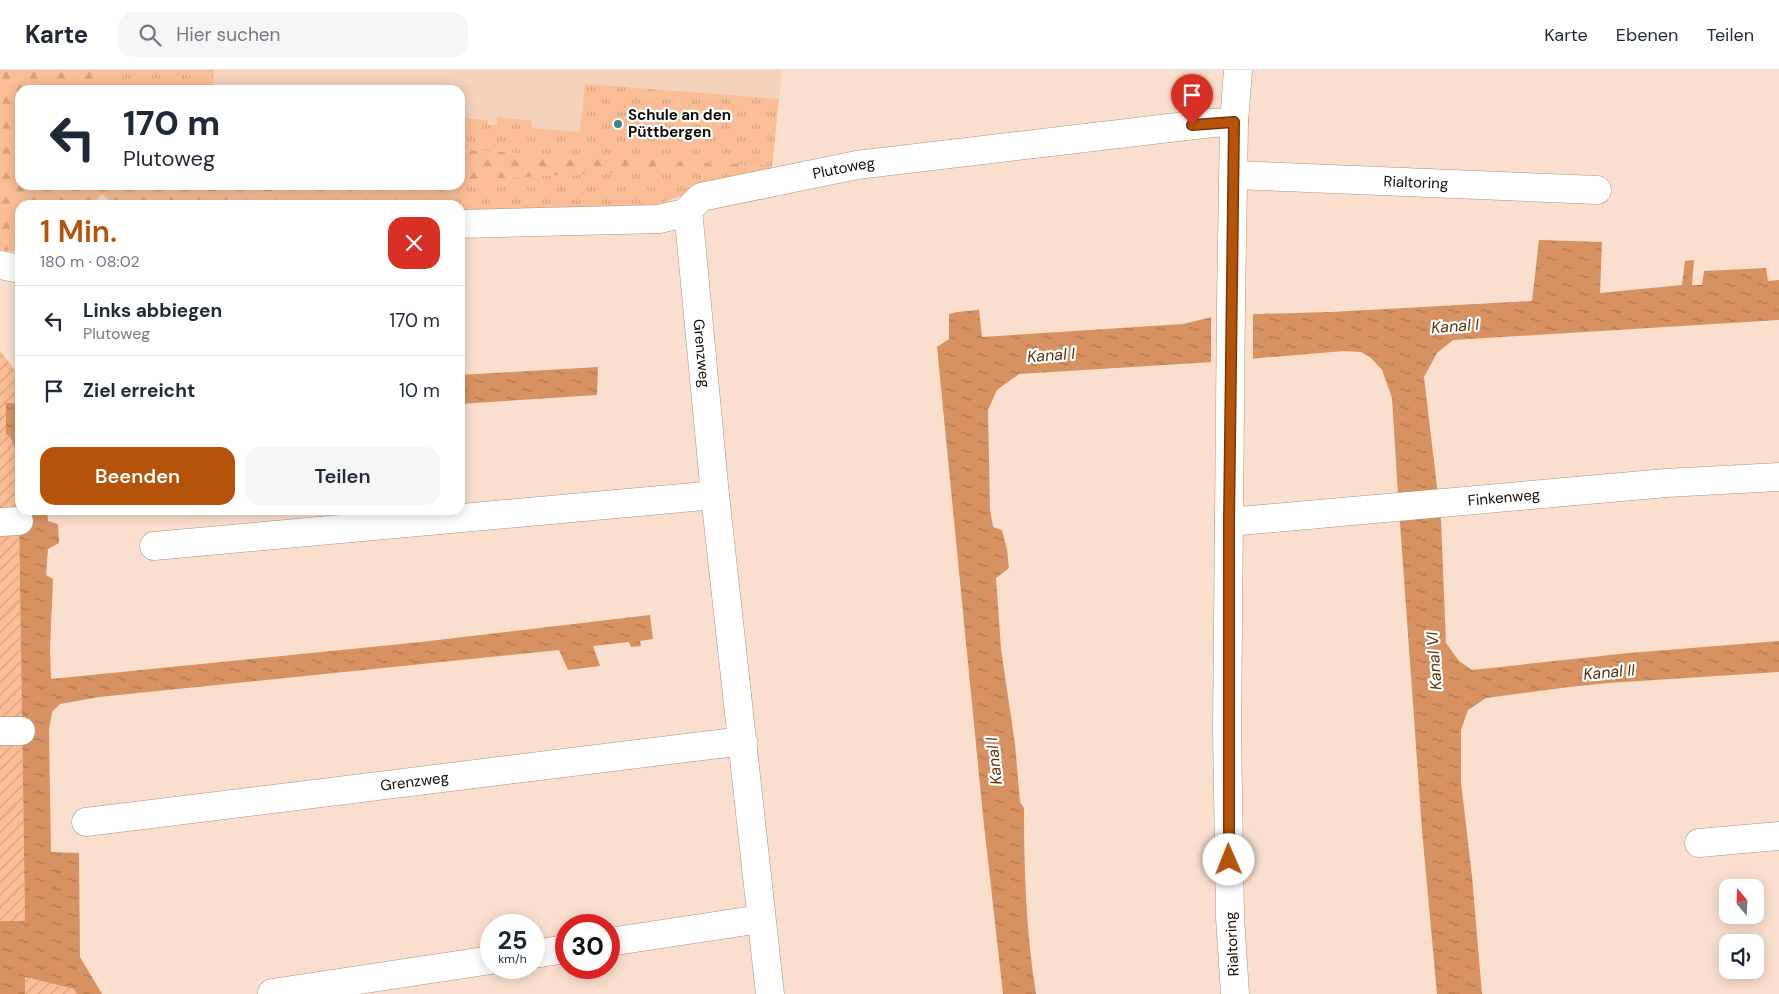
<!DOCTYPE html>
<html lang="de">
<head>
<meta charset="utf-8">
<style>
  :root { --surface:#fff; --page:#f6f6f7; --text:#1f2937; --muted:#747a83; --line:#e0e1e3; --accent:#b45309 }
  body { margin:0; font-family:"DM Sans",sans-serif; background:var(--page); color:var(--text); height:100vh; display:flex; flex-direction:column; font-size:19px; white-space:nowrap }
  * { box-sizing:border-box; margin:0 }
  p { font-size:16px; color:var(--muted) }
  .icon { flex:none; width:28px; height:28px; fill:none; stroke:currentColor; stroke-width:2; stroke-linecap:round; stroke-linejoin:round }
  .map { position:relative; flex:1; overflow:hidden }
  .sheet { position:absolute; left:15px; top:130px; width:450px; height:315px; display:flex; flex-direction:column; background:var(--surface); border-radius:15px; box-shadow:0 2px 12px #0003 }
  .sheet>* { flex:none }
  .hud { position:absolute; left:15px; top:15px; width:450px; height:105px; border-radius:15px; box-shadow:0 2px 12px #0003; background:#fff; color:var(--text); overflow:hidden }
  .needle { width:32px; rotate:341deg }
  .controls { position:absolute; left:1719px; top:809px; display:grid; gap:10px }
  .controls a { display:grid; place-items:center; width:45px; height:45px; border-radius:10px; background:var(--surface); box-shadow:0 2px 12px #0003; font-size:25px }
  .speed { position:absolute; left:480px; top:844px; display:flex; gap:10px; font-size:25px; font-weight:700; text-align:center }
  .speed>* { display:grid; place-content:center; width:65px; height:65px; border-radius:50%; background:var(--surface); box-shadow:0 2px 12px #0003; line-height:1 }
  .speed small { font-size:12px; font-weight:400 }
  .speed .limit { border:8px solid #d22; background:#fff; color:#111 }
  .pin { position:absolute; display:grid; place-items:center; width:42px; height:42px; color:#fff; margin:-51px -21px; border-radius:50% 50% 50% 0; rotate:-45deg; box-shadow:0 0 5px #0007 }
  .pin .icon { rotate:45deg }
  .me { position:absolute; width:55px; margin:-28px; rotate:359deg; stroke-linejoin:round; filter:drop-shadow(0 0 4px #0008) }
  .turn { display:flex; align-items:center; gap:18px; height:105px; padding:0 25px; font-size:22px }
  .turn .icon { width:65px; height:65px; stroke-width:2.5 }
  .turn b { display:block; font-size:35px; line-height:42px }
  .round { display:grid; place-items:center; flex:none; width:52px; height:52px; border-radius:15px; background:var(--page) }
  .headline { display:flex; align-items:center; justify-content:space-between; height:85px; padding:0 25px }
  h1 { font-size:30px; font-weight:600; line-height:38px; color:var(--accent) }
  .button { display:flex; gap:10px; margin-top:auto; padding:10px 25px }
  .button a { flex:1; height:58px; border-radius:15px; background:var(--accent); color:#fff; font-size:20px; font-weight:600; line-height:58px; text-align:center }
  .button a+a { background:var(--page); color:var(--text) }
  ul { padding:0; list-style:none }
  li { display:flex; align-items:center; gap:15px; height:70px; padding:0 25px; border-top:1px solid var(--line) }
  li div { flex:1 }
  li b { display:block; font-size:19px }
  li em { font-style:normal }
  header { display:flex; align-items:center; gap:30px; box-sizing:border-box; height:70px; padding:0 25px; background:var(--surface); border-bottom:1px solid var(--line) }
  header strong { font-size:24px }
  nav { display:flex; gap:28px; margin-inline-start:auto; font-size:18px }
  .search { width:350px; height:45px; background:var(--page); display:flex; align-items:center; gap:12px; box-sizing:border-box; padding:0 18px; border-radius:15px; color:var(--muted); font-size:19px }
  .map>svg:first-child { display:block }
  .built { fill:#f4d2bc }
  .grass { fill:url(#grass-tufts) }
  .forest { fill:url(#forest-firs) }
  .garden { fill:url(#garden-furrows) }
  .water { fill:url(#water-ripples) }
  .pier { fill:#fadfce }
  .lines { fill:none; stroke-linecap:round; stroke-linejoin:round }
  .minor-casing { stroke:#ab9282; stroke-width:29 }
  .minor { stroke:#fff; stroke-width:28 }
  .route-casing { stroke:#753606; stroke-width:12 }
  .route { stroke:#b45309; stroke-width:9 }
  .poi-dot { fill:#3e858d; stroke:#fff; stroke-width:2 }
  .labels { text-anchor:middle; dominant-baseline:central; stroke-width:4.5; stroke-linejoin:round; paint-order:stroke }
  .poi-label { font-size:15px; font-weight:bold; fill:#130b05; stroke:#fff; text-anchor:start }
  .street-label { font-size:15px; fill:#130b05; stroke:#fff }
  .water-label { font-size:16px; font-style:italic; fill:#5e3009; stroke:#fff }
</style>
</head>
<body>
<header>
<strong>Karte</strong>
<div class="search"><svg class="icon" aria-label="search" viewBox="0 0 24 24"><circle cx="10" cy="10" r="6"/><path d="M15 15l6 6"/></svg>Hier suchen</div>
<nav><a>Karte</a><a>Ebenen</a><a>Teilen</a></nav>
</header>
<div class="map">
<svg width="1779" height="924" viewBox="0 0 1779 924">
  <defs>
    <pattern id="grass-tufts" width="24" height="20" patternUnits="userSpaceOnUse" patternTransform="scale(1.25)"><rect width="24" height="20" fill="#fabd95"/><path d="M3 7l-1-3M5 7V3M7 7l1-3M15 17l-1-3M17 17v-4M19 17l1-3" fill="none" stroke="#d5a17f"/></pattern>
    <pattern id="forest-firs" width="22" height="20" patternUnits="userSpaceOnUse" patternTransform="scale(1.25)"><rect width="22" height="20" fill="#fabd95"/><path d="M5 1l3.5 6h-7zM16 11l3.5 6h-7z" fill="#d5a17f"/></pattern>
    <pattern id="garden-furrows" width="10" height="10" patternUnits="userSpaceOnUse" patternTransform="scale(1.25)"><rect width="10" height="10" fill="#fabd95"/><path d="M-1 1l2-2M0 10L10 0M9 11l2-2" fill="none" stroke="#d5a17f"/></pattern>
    <pattern id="water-ripples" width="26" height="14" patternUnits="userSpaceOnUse" patternTransform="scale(1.25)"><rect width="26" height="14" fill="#d89261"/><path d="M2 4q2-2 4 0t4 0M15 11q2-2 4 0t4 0" fill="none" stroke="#ae754e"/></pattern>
  </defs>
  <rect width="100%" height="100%" fill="#fadfce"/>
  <!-- built -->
  <path class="built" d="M106 0H782L772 96 460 80V20H105Z"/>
  <!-- grass -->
  <path class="grass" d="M106 0H214L212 19 215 20H105Z
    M585 14 779 29 771 105 695 121 662 133 633 139 460 145V135H161L218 131 300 117 346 115H460V110L764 96 460 80V48L488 50V55H497V47L532 51 531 58 580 62Z"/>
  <!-- forest -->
  <path class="forest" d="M0 0H106L105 20H20V115H346L300 117 218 131 161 135H115L102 124 91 135H20V182L0 180Z
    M460 80 772 96 460 110Z"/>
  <!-- garden -->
  <path class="garden" d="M0 281C18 304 20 303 20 333H7L10 367 15 378 19 451 25 851H0Z
    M24 907 74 919 77 924H25Z"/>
  <!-- water -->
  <path class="water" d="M1539 170 1602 172 1600 223 1682 215 1685 191 1694 190 1692 215H1702L1704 201 1766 198 1768 211 1779 210V250L1453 270 1437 283 1424 307 1441 450 1446 573 1459 591 1472 600 1629 583 1779 571V602L1608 613 1569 617 1486 628 1468 640 1461 660V712L1472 806 1482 924H1437L1422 760 1398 425 1392 328 1382 300 1371 288 1361 282 1344 281 1213 292 1019 304 997 320 988 340 990 439 993 457 1002 460 1007 479 1009 498 996 508 1001 579 1015 674 1020 732 1024 738C1024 800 1026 862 1036 924H1003L983 746 937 277 949 269V244L957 242 979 240 982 267 1183 254 1212 247 1257 244 1331 242 1532 231Z
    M598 297 597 325 460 334V305Z
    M6 333H20V440H47L48 451 58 454 59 473 48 479 46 505 53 509 50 579 51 609 421 572 650 545 653 569 640 571 641 576 631 577 629 572 593 576 600 596 568 600 559 580 99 627 60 634 52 642 49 660 51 782 79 783 80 887 102 924H77L74 919 25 907V924H0V851H25L19 451 15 378 10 367 6 364Z"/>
  <!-- pier -->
  <path class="pier" d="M1253 241V291L1211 294V245Z"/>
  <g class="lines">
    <!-- minor casing -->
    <g class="minor-casing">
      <g id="minor">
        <path id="s1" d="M1235 105 1597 120"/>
        <path id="s2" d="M685 143 689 150 715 425 770 924"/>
        <path id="s3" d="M460 154 659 149 685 143 701 127 857 95 1212 53 1234 52"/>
        <path d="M0 195 20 199"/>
        <path d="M0 452 19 451"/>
        <path id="s4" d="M1229 452 1666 413 1779 407"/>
        <path d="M154 476 715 425"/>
        <path d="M0 661H21"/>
        <path id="s5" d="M86 752 743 671"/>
        <path d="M1699 773 1779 766"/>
        <path d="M609 872 761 849"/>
        <path d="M534 884 566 879"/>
        <path d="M272 923 491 890"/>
        <path d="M1235 924 1230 847 1227 660 1231 232 1234 52 1238 0"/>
      </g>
    </g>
    <!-- minor -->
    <use href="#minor" class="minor"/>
  </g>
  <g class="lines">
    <!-- route casing -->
    <g class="route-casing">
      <path id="route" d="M1192 55 1234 52 1229 452V790"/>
    </g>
    <!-- route -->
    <use href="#route" class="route"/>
  </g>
  <!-- markers -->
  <circle class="poi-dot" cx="618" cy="54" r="5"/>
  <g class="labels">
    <!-- poi labels -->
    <g class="poi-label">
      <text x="628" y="45">Schule an den<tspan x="628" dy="17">Püttbergen</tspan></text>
    </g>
    <!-- street labels -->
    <g class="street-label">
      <text stroke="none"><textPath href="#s3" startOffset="394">Plutoweg</textPath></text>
      <text stroke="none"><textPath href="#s1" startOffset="181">Rialtoring</textPath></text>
      <text stroke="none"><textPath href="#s2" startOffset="142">Grenzweg</textPath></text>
      <text stroke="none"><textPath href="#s4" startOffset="276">Finkenweg</textPath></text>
      <text stroke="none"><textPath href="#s5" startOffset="331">Grenzweg</textPath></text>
      <text transform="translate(1232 874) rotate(-93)">Rialtoring</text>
    </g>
    <!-- water labels -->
    <g class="water-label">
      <text transform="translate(1455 256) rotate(-4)">Kanal I</text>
      <text transform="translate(1051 285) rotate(-4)">Kanal I</text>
      <text transform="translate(1434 591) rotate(-94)">Kanal VI</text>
      <text transform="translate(1609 602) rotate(-5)">Kanal II</text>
      <text transform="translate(994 691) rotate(-96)">Kanal I</text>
    </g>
  </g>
</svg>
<div class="controls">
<a><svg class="needle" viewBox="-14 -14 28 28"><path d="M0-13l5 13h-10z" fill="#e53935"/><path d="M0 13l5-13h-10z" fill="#747a83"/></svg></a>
<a><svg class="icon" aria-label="sound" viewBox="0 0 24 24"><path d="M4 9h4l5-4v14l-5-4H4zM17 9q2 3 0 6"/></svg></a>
</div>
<div class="speed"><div>25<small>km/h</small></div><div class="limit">30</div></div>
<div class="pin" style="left:1192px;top:55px;background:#d93025"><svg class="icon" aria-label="arrive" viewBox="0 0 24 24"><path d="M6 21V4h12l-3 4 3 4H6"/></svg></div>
<svg class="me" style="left:1229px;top:790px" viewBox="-20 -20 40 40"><circle r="19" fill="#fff"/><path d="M0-13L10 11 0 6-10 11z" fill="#b45309"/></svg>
<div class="hud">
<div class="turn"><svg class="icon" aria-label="left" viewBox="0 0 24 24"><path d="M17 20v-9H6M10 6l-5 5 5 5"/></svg><div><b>170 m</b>Plutoweg</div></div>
</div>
<section class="sheet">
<div class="headline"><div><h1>1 Min.</h1><p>180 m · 08:02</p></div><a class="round" style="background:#d93025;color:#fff"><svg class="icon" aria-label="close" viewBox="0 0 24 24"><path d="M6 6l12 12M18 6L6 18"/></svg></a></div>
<ul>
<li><svg class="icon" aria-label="left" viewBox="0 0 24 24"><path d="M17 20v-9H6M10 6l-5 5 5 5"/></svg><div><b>Links abbiegen</b><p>Plutoweg</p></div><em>170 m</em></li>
<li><svg class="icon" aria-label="arrive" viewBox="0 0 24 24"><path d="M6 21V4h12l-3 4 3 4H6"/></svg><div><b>Ziel erreicht</b></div><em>10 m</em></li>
</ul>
<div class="button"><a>Beenden</a><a>Teilen</a></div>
</section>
</div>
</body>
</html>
